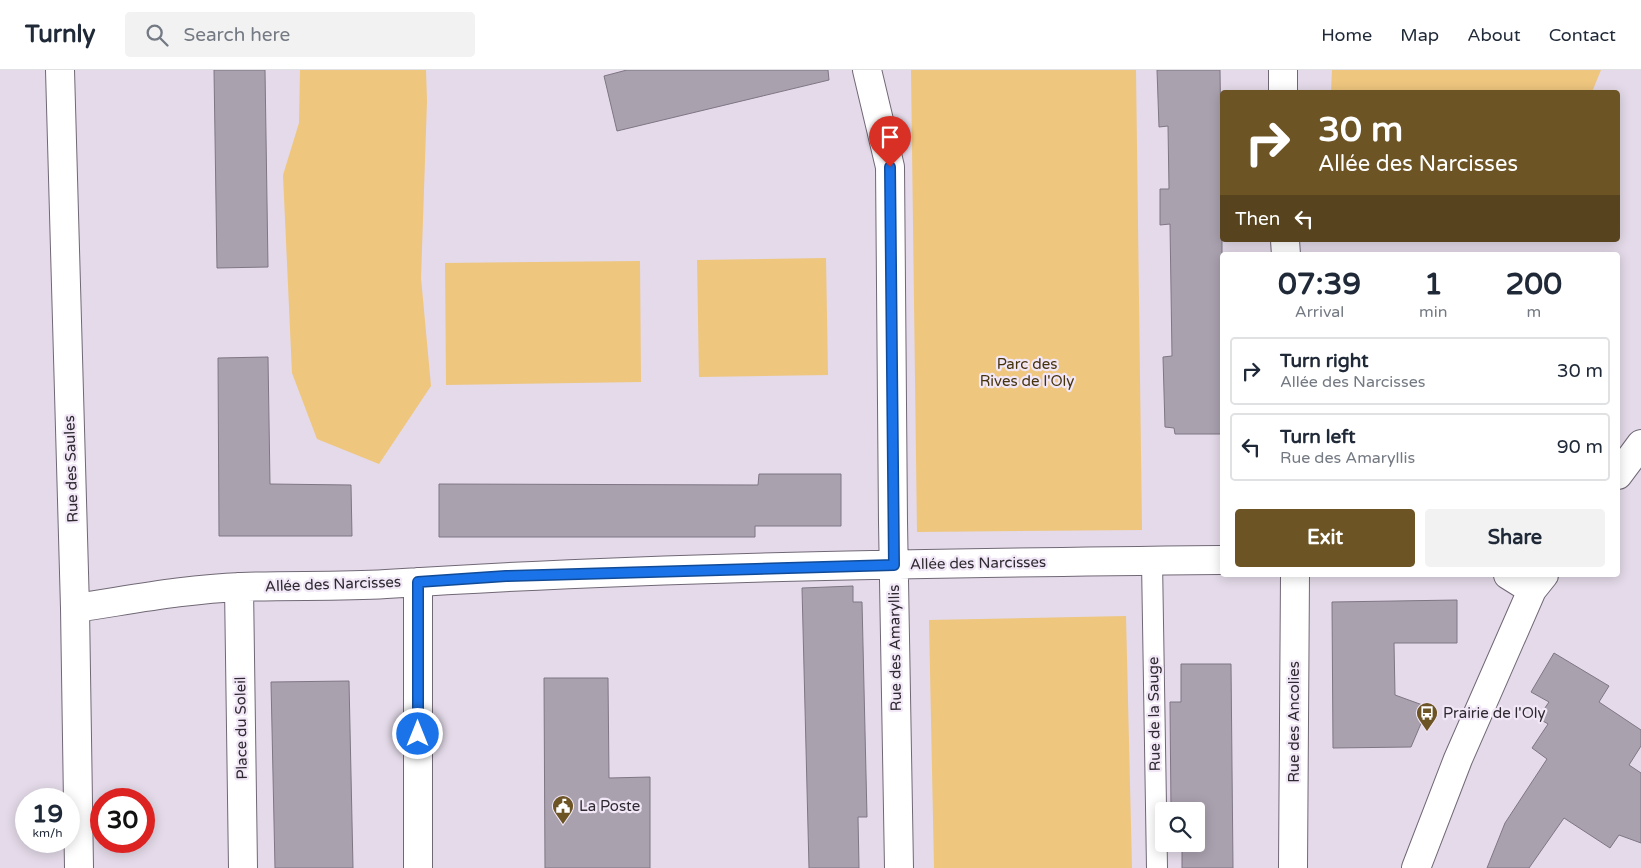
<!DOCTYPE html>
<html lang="en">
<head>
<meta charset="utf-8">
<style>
  :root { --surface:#fff; --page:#f2f2f3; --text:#1f2937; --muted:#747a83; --line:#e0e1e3; --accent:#6d5425 }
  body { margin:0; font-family:"Varela Round",sans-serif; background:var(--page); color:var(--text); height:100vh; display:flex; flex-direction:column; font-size:19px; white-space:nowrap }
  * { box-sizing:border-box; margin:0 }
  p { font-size:16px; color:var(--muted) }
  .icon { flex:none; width:28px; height:28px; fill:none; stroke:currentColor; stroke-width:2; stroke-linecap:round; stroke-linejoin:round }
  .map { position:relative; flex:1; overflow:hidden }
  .side { position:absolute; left:1220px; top:182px; width:400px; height:325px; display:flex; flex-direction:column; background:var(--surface); border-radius:5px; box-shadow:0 2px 12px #0003 }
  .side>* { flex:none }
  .top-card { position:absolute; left:1220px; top:20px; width:400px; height:152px; border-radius:5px; box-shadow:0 2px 12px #0003; background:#6d5425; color:#fff; overflow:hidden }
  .fabs { position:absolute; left:1155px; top:732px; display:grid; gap:10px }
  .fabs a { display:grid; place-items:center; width:50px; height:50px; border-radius:5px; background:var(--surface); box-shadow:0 2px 12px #0003; font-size:25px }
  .speed { position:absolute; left:15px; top:718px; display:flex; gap:10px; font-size:25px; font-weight:700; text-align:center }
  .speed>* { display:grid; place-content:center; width:65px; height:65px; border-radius:50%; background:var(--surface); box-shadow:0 2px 12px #0003; line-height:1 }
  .speed small { font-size:12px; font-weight:400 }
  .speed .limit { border:8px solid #d22; background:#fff; color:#111 }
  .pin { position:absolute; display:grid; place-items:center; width:42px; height:42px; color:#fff; margin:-51px -21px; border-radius:50% 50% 50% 0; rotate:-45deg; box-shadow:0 0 5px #0007 }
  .pin .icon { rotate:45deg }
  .me { position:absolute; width:55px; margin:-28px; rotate:0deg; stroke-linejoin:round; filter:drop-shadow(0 0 4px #0008) }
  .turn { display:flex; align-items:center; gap:18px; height:105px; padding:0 15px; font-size:22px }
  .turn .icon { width:65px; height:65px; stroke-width:2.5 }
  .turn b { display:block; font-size:35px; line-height:42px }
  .then { display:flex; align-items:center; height:48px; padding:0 15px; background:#0003; gap:10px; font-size:19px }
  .eta { display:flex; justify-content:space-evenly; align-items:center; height:85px; text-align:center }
  .eta b { font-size:30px; font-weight:800; line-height:35px }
  .cta { display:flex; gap:10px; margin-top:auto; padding:10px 15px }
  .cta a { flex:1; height:58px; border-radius:5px; background:var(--accent); color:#fff; font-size:20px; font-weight:800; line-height:58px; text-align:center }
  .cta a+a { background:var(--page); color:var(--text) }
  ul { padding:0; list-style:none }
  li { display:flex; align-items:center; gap:15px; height:68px; margin:0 10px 8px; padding:0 5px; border:2px solid var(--line); border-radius:5px }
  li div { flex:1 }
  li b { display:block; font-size:19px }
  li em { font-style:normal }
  header { display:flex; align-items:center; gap:30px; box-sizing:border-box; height:70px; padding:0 25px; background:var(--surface); border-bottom:1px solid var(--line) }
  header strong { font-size:24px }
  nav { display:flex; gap:28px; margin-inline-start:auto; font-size:18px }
  .search { width:350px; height:45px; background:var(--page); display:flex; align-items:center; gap:12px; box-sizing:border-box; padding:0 18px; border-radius:5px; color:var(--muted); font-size:19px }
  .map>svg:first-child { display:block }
  .green { fill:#eec67e }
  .building { fill:#aaa1af; stroke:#7f7684 }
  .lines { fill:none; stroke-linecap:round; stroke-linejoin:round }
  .pedestrian-casing { stroke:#716876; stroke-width:22 }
  .minor-casing { stroke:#716876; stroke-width:30 }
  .pedestrian { stroke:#fff; stroke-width:20 }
  .minor { stroke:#fff; stroke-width:28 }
  .route-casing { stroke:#114b97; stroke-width:12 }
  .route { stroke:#1a73e8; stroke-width:9 }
  .labels { text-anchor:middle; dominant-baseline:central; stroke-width:4.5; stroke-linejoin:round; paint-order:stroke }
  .park-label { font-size:15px; fill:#46330d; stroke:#f1e7f7 }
  .street-label { font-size:15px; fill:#2e2a30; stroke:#f1e7f7 }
  .poi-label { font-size:15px; fill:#2e2a30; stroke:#f1e7f7; text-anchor:start }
</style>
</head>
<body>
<header>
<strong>Turnly</strong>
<div class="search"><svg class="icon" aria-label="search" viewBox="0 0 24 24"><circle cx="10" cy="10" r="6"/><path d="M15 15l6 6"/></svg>Search here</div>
<nav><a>Home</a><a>Map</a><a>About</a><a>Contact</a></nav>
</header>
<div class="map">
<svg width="1641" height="798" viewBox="0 0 1641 798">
  <rect width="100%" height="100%" fill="#e4dae9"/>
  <!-- green -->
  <path class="green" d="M300 0H426L427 31 421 208 431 316 379 394 317 369 292 303 283 105 299 53Z
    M911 0H1136L1142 460 917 462Z
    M1332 0H1601L1592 22H1331Z
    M826 188 828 305 699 307 697 190Z
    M640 191 641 312 446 315 445 193Z
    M1126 546 1132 798H934L929 550Z"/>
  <!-- building -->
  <path class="building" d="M214 0H265L268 197 217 198Z
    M627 0H828L829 10 617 61 604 6Z
    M1157 0H1220L1222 142V364H1175L1174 358 1165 357 1163 287 1172 286 1170 154 1160 155V119H1169L1168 56 1159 57Z
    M268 287 270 414 351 415 352 466H219L218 288Z
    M759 404H841V456H755V467H439V414L758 415Z
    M853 516V532H862L867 747H858L859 798H809L802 518Z
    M1457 530V573H1394L1395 625 1428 637 1411 677 1333 678 1332 532Z
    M1554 583 1609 616 1599 632 1641 660V676L1629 695 1641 703V773L1619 765 1610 778 1564 748 1529 798H1487L1505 753 1547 689 1532 678 1548 654 1538 648 1549 632 1531 622Z
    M1181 594H1231L1233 798H1182V774H1196V741H1171L1170 632H1181Z
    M544 608H608L609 708 650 707V798H545Z
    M349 611 353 798H275L271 612Z"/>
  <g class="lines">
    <!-- pedestrian casing -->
    <g class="pedestrian-casing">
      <path id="pedestrian" d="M1152 491 1157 798"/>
    </g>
    <!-- minor casing -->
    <g class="minor-casing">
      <path id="minor" d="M60 0 75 538 79 798
        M867 0 890 97 893 452 899 798
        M1283 0V22
        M1285 170 1286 185
        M1618 405 1641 374
        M1508 505 1532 520
        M418 512V798
        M239 517 243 798
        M75 538C130 530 186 519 241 517 289 515 338 517 386 514 664 496 944 493 1222 490
        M1293 798 1295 505
        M1416 798 1458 689 1532 520 1544 505"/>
    </g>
    <!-- pedestrian -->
    <use href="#pedestrian" class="pedestrian"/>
    <!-- minor -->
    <use href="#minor" class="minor"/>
  </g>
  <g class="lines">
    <!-- route casing -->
    <g class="route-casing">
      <path id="route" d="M418 664V512L506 506 894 495 890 97"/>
    </g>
    <!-- route -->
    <use href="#route" class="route"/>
  </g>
  <!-- icons -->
  <defs>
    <g id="bus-pin" transform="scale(1.125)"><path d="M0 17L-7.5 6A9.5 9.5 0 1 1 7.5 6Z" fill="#6d5425" stroke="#f1e7f7"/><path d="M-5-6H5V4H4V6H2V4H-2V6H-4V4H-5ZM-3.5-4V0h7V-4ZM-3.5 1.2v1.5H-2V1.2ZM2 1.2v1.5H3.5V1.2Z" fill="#fff"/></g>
    <g id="civic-pin" transform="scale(1.125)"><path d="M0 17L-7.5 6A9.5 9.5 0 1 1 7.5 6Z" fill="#6d5425" stroke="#f1e7f7"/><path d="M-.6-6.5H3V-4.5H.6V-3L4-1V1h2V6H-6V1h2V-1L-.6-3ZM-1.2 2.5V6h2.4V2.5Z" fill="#fff"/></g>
  </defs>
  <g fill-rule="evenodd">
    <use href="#bus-pin" x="1427" y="643"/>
    <use href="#civic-pin" x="563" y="736"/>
  </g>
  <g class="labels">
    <!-- park labels -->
    <g class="park-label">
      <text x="1027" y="294">Parc des<tspan x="1027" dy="17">Rives de l'Oly</tspan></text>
    </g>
    <!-- street labels -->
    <g class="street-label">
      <text transform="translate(71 399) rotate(-92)">Rue des Saules</text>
      <text transform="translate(978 493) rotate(-1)">Allée des Narcisses</text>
      <text transform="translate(333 514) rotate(-2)">Allée des Narcisses</text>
      <text transform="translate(895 578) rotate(-91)">Rue des Amaryllis</text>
      <text transform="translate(1154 644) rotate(-91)">Rue de la Sauge</text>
      <text transform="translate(1294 652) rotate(-90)">Rue des Ancolies</text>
      <text transform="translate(241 658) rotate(-91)">Place du Soleil</text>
    </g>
    <!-- poi labels -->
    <g class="poi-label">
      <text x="1443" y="643">Prairie de l'Oly</text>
      <text x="579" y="736">La Poste</text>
    </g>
  </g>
</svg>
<div class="fabs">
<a><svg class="icon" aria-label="search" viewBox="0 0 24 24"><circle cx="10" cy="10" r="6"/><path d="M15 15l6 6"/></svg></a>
</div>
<div class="speed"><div>19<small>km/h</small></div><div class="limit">30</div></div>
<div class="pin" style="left:890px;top:97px;background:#d93025"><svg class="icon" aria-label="arrive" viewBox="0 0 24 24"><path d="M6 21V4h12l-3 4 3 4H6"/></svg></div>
<svg class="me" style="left:418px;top:664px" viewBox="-20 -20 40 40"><circle r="17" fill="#1a73e8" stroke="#fff" stroke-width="3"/><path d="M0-11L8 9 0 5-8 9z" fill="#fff"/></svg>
<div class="top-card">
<div class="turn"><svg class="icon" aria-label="right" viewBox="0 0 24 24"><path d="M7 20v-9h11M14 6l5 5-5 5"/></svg><div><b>30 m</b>Allée des Narcisses</div></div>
<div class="then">Then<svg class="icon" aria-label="left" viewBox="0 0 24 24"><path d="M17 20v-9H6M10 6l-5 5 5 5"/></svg></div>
</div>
<section class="side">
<div class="eta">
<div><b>07:39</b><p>Arrival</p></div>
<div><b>1</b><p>min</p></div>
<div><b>200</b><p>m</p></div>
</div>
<ul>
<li><svg class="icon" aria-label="right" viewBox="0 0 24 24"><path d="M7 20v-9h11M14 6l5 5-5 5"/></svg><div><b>Turn right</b><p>Allée des Narcisses</p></div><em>30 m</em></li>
<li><svg class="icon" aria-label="left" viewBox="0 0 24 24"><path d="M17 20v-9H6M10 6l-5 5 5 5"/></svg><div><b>Turn left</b><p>Rue des Amaryllis</p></div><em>90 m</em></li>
</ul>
<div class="cta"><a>Exit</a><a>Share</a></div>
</section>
</div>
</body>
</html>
